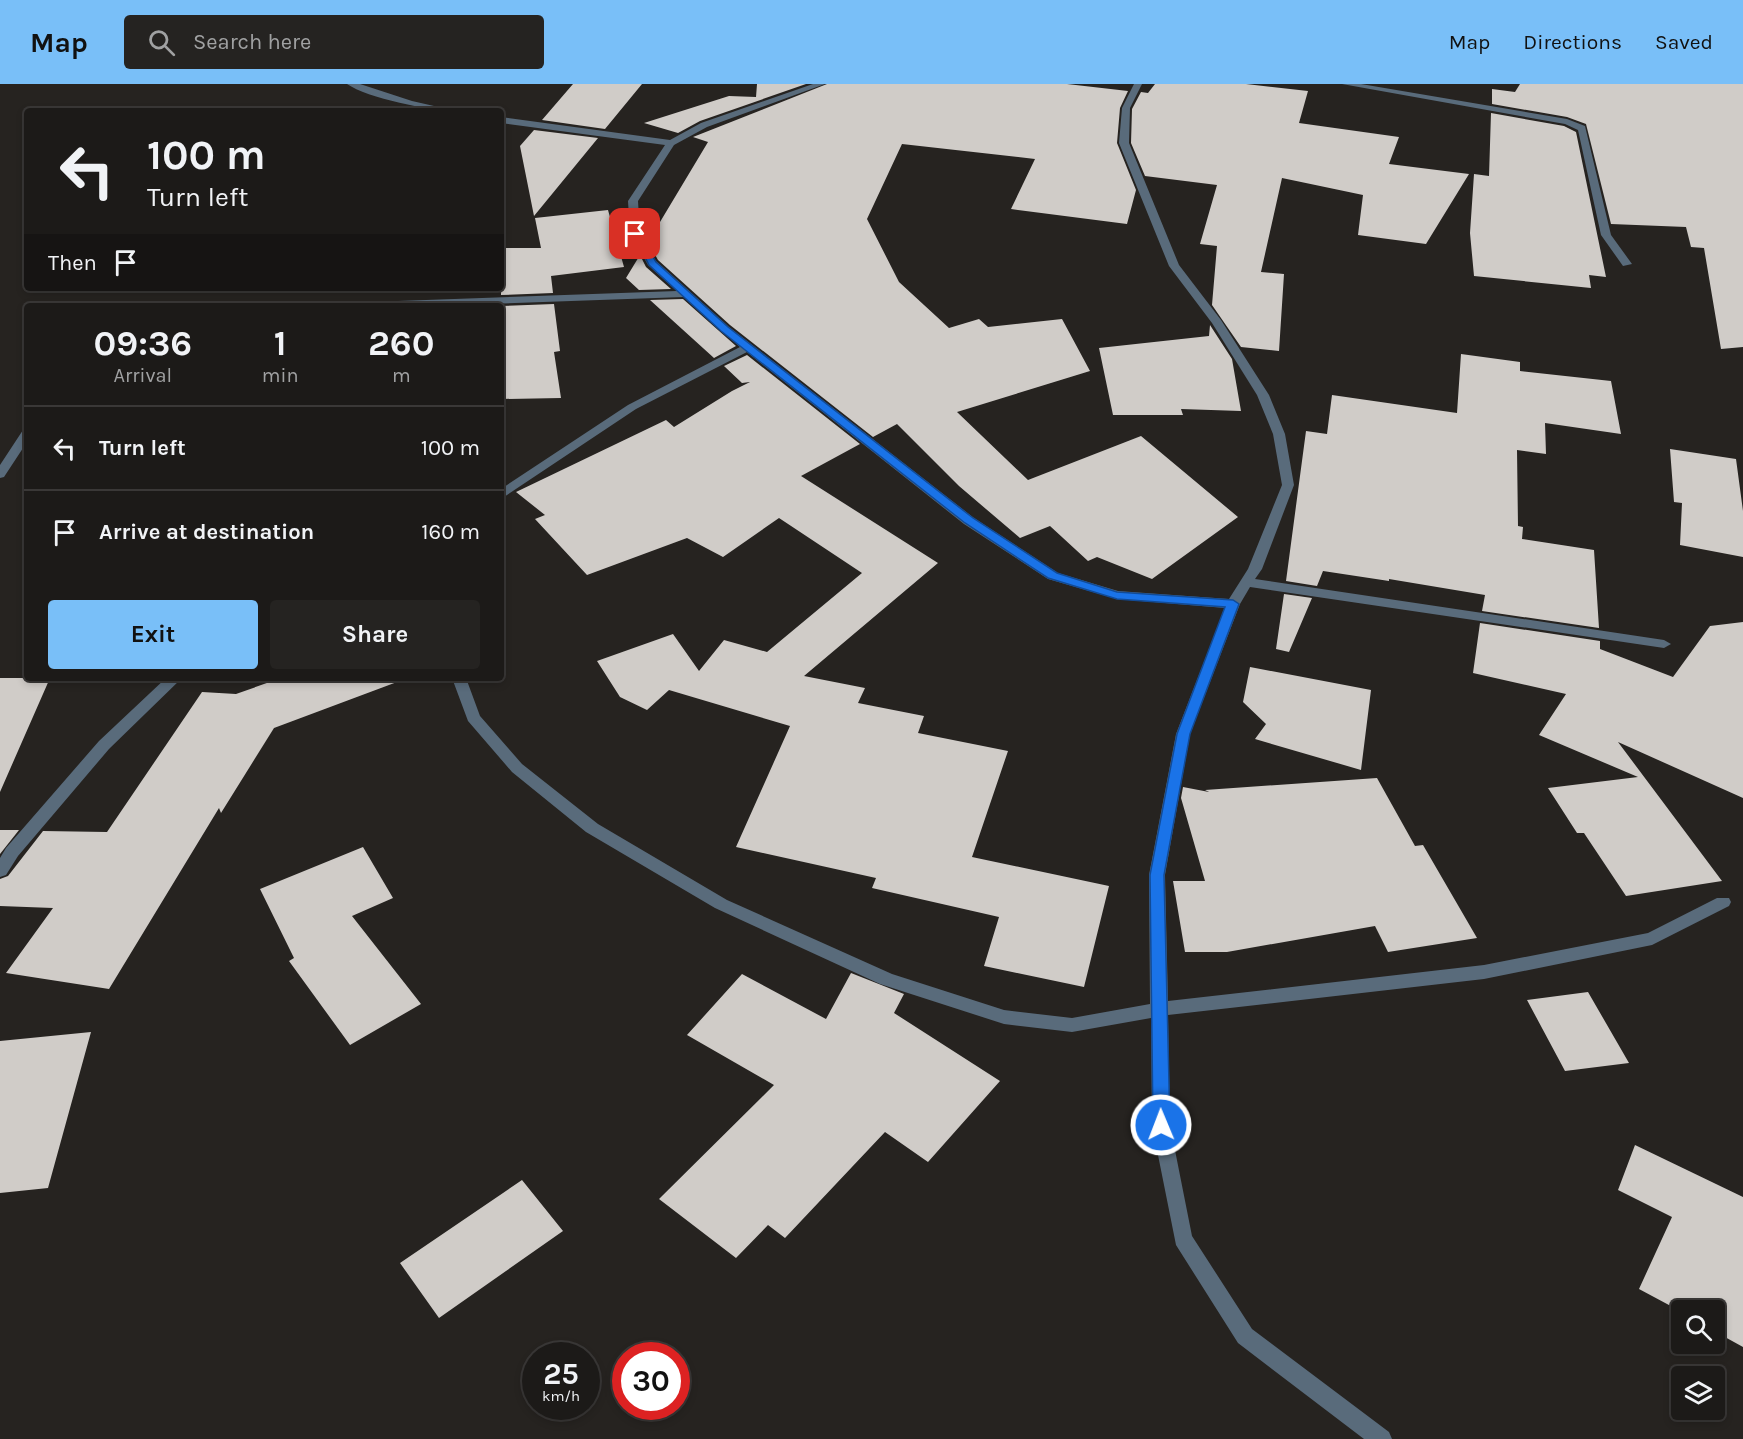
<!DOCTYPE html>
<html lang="en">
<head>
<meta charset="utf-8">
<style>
  :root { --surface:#1c1a18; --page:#252321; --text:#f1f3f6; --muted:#a0a1a2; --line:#3a3837; --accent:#79bff8 }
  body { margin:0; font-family:Karla,sans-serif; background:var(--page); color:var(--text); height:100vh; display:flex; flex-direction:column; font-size:22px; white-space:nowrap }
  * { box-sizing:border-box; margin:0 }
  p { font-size:20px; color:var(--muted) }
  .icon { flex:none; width:33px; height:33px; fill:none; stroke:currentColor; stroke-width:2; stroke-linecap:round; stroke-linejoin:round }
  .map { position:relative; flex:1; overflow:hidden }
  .drawer { position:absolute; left:24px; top:219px; width:480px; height:378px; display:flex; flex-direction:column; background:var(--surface); border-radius:6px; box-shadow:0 3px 9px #0003,0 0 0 2px var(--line) }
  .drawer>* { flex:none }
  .top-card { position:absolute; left:24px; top:24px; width:480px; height:183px; border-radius:6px; box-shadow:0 3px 9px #0003,0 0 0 2px var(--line); background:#1c1a18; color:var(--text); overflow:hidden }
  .controls { position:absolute; left:1671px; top:1216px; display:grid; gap:12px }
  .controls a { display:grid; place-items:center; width:54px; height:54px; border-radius:6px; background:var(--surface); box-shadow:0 3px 9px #0003,0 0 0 2px var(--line); font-size:30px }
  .speed { position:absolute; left:522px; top:1258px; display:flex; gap:12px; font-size:30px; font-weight:700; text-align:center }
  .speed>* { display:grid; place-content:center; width:78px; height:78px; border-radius:50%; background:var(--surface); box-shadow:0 3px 9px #0003,0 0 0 2px var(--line); line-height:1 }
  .speed small { font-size:15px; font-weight:400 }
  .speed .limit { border:9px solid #d22; background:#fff; color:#111 }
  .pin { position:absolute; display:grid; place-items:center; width:51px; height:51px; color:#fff; margin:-26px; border-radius:12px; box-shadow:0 3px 9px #0006 }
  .me { position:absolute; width:66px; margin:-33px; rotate:359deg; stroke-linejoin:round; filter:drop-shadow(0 0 4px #0008) }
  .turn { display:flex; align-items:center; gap:21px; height:126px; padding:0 24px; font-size:27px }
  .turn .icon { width:78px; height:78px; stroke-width:2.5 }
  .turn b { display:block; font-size:42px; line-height:51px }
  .then { display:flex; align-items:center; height:57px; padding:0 24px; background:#0003; gap:12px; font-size:22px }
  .eta { display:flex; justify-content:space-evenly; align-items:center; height:102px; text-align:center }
  .eta b { font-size:36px; font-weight:700; line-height:42px }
  .cta { display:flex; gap:12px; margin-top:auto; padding:12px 24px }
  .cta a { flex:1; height:69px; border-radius:6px; background:var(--accent); color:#111; font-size:24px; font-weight:700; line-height:69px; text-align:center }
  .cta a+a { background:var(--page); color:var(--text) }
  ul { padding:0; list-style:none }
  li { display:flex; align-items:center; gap:18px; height:84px; padding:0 24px; border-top:2px solid var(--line) }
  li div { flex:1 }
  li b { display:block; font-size:22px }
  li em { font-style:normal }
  header { display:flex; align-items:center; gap:36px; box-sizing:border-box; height:84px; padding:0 30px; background:var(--accent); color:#111 }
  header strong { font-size:28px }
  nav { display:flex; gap:33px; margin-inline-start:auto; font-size:21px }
  .search { width:420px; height:54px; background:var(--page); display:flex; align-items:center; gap:15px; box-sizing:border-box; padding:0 21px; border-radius:6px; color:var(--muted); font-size:22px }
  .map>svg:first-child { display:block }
  .building { fill:#d0ccc8 }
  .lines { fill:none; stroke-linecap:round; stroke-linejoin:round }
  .minor { fill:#596b7b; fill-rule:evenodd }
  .route { fill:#1a73e8; stroke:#114b97; stroke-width:1.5 }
</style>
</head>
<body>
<header>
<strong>Map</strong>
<div class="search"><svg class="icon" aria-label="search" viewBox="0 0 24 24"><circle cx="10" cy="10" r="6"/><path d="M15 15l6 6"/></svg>Search here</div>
<nav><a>Map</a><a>Directions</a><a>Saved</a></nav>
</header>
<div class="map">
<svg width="1743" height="1355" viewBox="0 0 1743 1355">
  <rect width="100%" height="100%" fill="#262320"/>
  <!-- building -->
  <path class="building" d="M573 0H642L605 45 542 36Z
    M757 0H806L700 37 678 49 644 39 729 12 756 13Z
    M827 0H1067L1128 7 1120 24 1117 59 1136 106 1127 140 1011 125 1035 75 902 60 867 135 899 198 949 244 979 235 988 243 1062 235 1090 287 957 328 1028 396 1141 352 1238 433 1152 495 1097 473 1088 477 1050 442 1020 454 959 402 897 340 873 353 730 241 658 176 648 158 708 58 693 53Z
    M1155 0H1246L1308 7 1299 39 1399 53 1389 80 1469 90 1426 160 1358 151 1363 111 1282 94 1261 188 1284 190 1279 267 1241 263 1212 221 1217 162 1200 160 1217 101 1145 92 1131 59 1132 25 1141 8 1148 9Z
    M1520 0H1743V263L1721 265 1704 164 1691 163 1686 143 1611 140 1586 40 1567 33 1492 20V5L1515 8Z
    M1491 29 1564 42 1576 48 1606 193 1589 191 1591 204 1474 192 1470 149 1474 90 1489 92Z
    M534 46 598 54 534 132 520 62Z
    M608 126 624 183 551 192 553 209 501 211V164H541L535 134Z
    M640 171 646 183 671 205 639 206 626 194Z
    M683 215 736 262 714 274 650 216Z
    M554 220 560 267 554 268 561 314 501 315V222Z
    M1210 241 1232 275 1241 327 1181 325 1183 331H1113L1099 264 1209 252Z
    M1461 270 1520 278V287L1611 297 1621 350 1545 339 1546 370 1517 366 1518 442 1523 443 1522 455 1594 466 1599 544 1482 527 1485 511 1389 495V497L1323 487 1317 502 1286 497 1306 347 1327 350 1332 311 1457 329Z
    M747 271 860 360 801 392 938 479 804 592 865 604 858 619 924 632 918 649 1008 667 972 773 1109 802 1084 903 984 882 999 833 872 804 876 794 736 763 790 642 669 606 647 626 620 613 597 577 673 550 699 587 724 556 767 568 862 489 779 434 723 473 687 454 587 491 535 435 545 431 516 408 666 336 674 343 732 307 750 298 742 299 724 282Z
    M1670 365 1736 375 1743 427V473L1680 461 1682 419 1674 418Z
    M1284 510 1312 514 1289 568 1276 565Z
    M1743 538V714L1618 658 1722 797 1626 812 1584 749H1577L1548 704 1638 693 1539 651 1566 610 1473 589 1480 539 1600 557V565L1673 593 1710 542Z
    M1250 583 1371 606 1361 686 1255 655 1266 640 1243 618Z
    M0 594H50L0 708Z
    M281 594H396L397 598 274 644 221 729 219 724 109 905 6 889 53 824 0 822V795L8 792 43 747 107 748 202 608 236 610Z
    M1377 694 1415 762 1423 761 1477 854 1388 868 1375 842 1227 868H1185L1173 797H1205L1181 714 1183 703 1209 708 1205 706Z
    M0 746H19L0 770Z
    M363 763 393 814 352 832 421 920 350 961 289 877 294 874 260 805Z
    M851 889 904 910 894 929 1000 997 928 1078 885 1048 785 1154 768 1141 736 1174 659 1115 774 1001 687 951 742 890 826 935Z
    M1588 908 1629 979 1565 987 1527 916Z
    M91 948 48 1104 0 1109V957Z
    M1635 1061 1743 1113V1263L1714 1247V1227L1682 1228 1639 1205 1672 1133 1618 1106Z
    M522 1096 563 1147 439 1234 400 1179Z"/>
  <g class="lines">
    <!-- minor -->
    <path class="minor" d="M347 0H360L412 17 456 27C431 27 367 14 347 0Z
      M813 0H825L707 43 674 61 638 117 640 150 656 177 729 243 974 434 1058 489 1118 507 1229 515 1248 485 1282 401 1273 350 1257 311 1212 239 1169 182 1119 59 1122 24 1134 0H1142L1130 24 1129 59 1179 181 1221 236 1269 311 1285 350 1294 401 1262 485 1255 495 1664 556 1671 560 1664 564 1250 503 1240 520 1190 650 1165 791 1168 917 1484 881 1648 849 1717 814H1729L1731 818 1729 822 1652 861 1484 895 1168 931 1170 1041 1192 1152 1252 1245 1389 1348 1392 1355H1364L1238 1259 1176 1161 1152 1041 1151 934 1072 948 1004 940 880 900 715 824 586 748 512 688 468 637 452 594H466L480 632 522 680 598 740 727 816 892 890 1004 926 1072 934 1150 920 1149 791 1176 650 1225 524 1117 515 1048 495 964 440 747 268 636 325 501 415V405L628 321 740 263 684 213 434 222H337L342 219 677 207 648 181 630 150 628 117 665 61 501 39V33L670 56 701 39Z
      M1342 0H1361L1567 35 1585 42 1611 151 1632 180 1623 182 1601 151 1578 46 1565 40Z
      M27 345V358L4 393 0 394V381L23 346Z
      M166 594H182L109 665 18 772 6 791 0 793V774L6 764 99 657Z"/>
  </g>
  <!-- route -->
  <path class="route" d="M632 148H639L656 178 728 243 973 434 1057 489 1117 508 1233 516 1239 520 1190 650 1164 791 1170 1041 1167 1046H1155L1153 1041 1150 791 1177 650 1225 523 1117 515 1048 494 965 439 721 247 649 181Z"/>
</svg>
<div class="controls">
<a><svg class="icon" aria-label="search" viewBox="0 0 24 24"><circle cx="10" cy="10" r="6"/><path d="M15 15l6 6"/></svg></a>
<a><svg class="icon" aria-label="layers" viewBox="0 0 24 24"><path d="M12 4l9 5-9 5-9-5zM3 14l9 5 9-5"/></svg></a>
</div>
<div class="speed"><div>25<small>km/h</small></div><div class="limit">30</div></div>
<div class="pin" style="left:635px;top:150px;background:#d93025"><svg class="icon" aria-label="arrive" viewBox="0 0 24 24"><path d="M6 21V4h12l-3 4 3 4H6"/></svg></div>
<svg class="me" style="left:1161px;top:1041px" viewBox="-20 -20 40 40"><circle r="17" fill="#1a73e8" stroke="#fff" stroke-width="3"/><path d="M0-11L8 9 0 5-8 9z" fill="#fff"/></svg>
<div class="top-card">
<div class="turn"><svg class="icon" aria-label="left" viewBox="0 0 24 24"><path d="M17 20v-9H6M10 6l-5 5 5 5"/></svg><div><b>100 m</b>Turn left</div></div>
<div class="then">Then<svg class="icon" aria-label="arrive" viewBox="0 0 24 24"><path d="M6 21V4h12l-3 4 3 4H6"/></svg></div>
</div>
<section class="drawer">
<div class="eta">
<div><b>09:36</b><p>Arrival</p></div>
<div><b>1</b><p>min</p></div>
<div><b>260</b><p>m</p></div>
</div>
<ul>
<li><svg class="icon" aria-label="left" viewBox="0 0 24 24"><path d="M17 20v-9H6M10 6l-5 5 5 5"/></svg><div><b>Turn left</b></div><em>100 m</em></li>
<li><svg class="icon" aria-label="arrive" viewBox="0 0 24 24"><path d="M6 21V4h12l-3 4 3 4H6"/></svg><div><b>Arrive at destination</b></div><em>160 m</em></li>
</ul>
<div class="cta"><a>Exit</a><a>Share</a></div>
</section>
</div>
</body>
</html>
